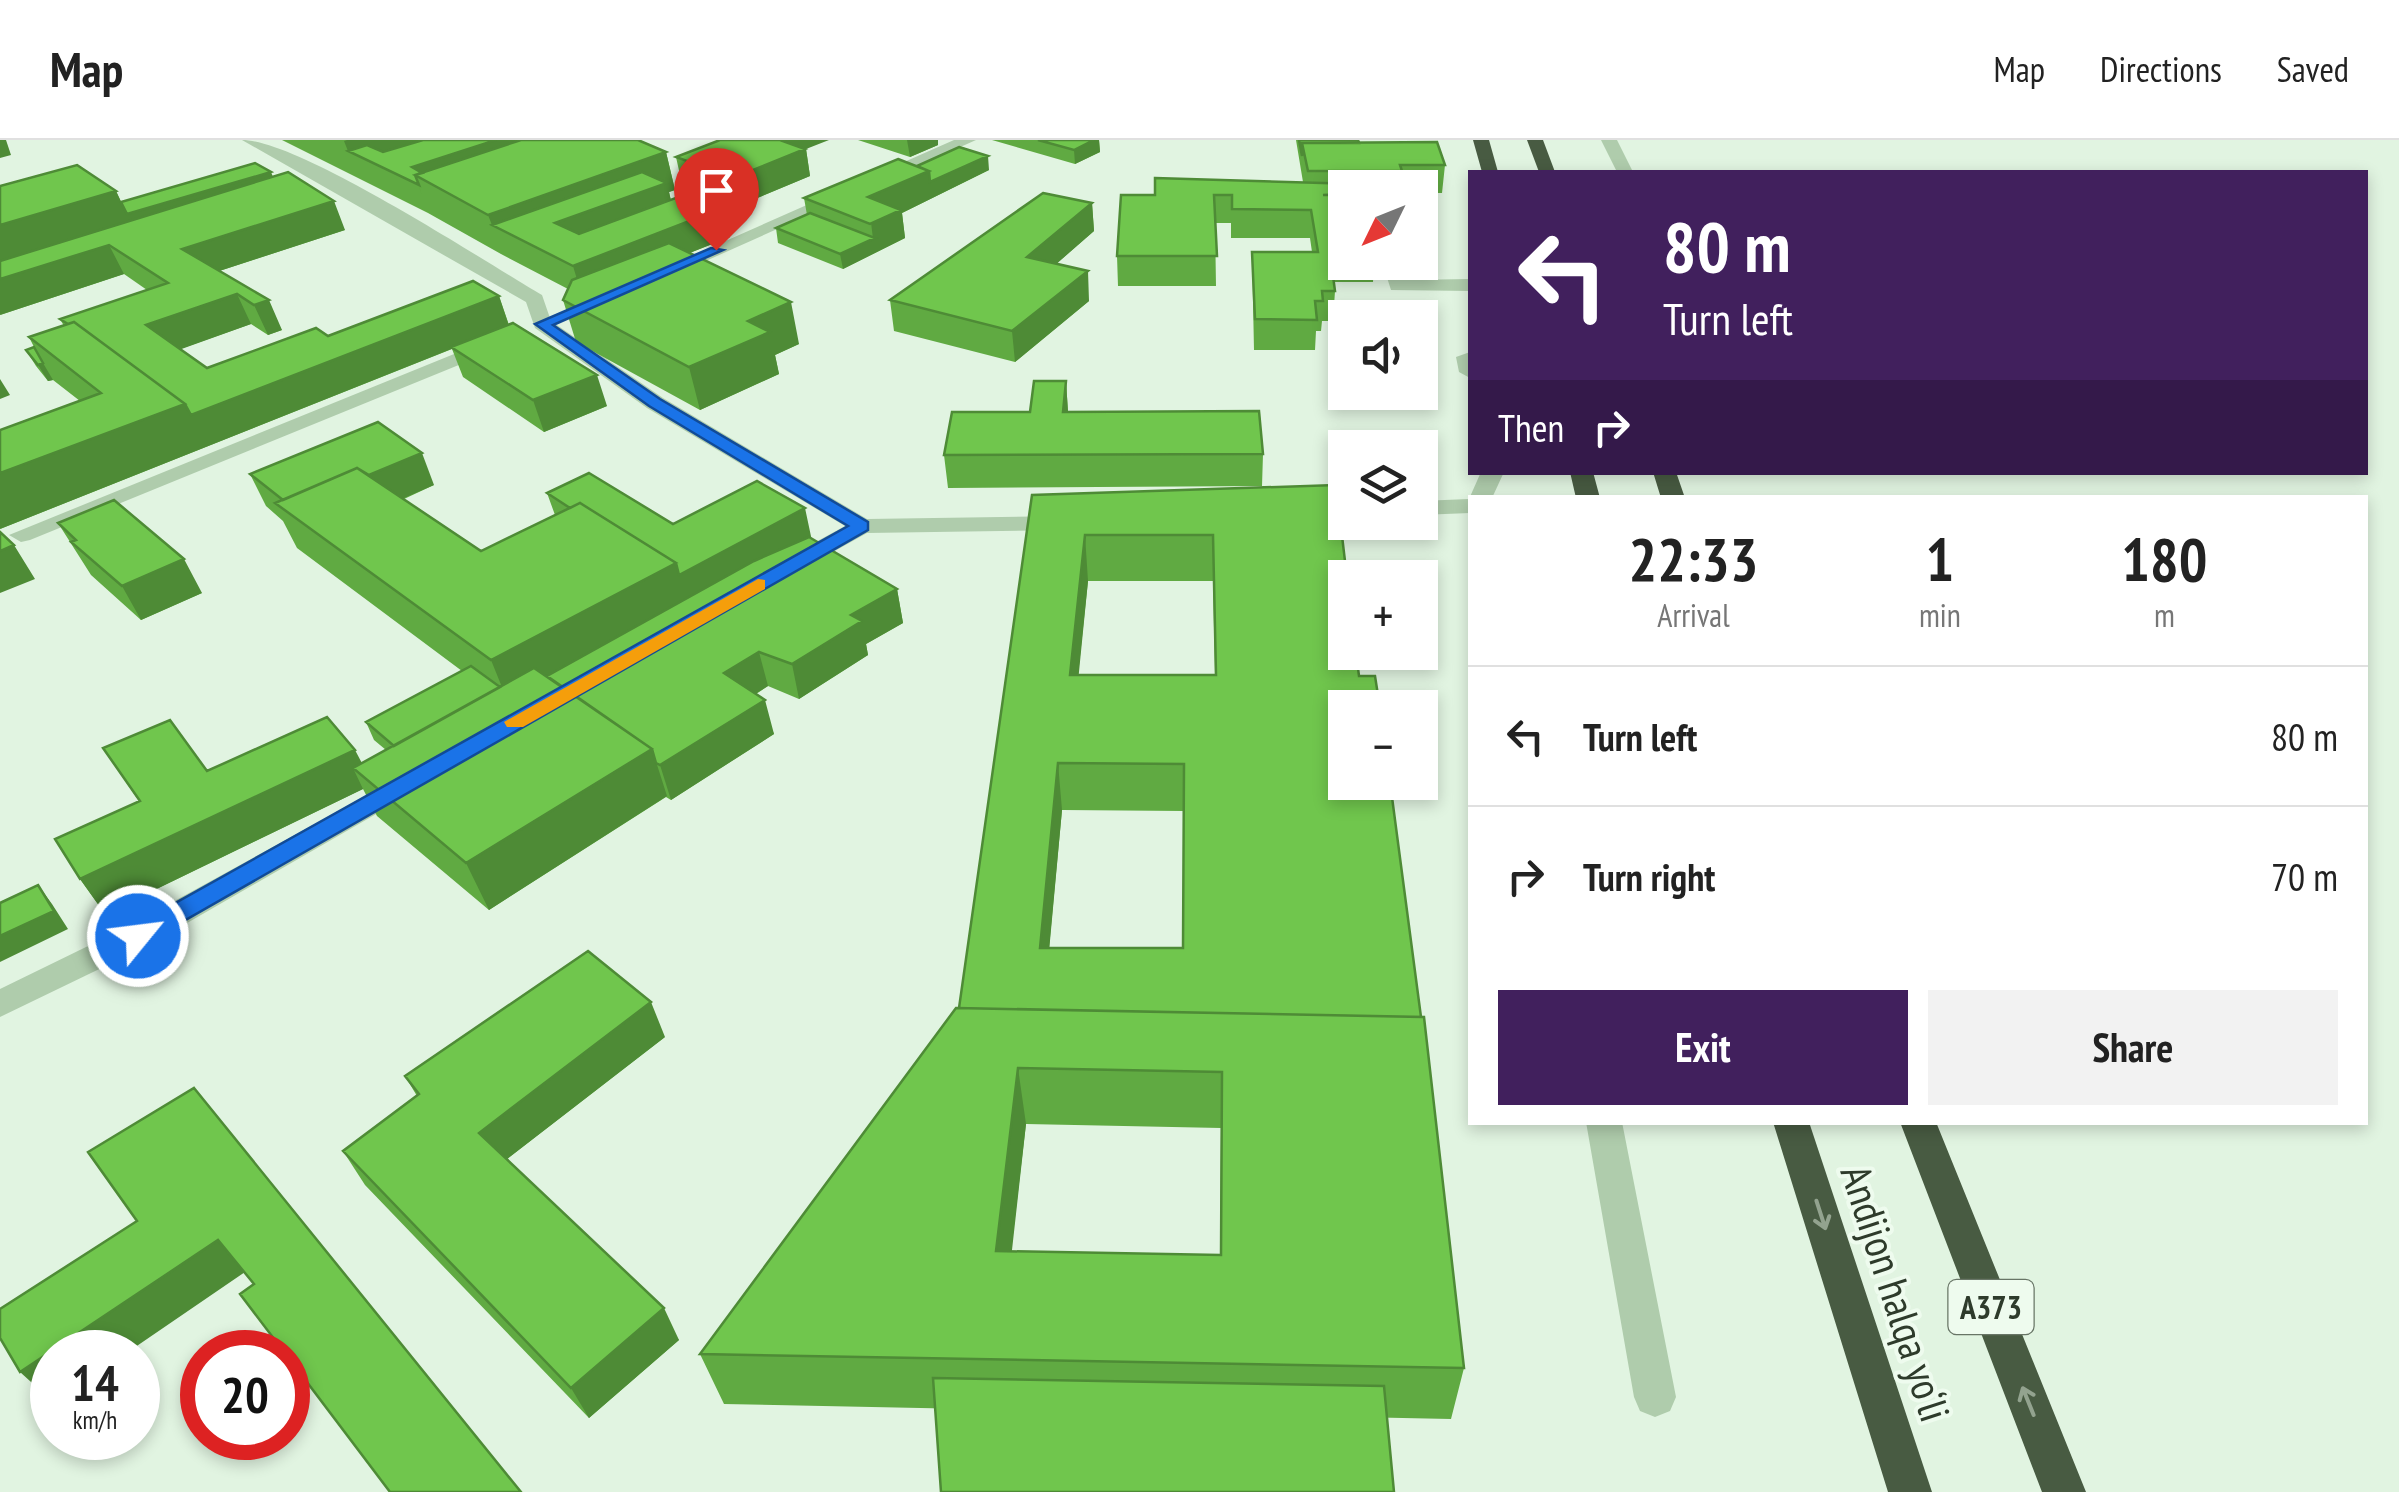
<!DOCTYPE html>
<html lang="en">
<head>
<meta charset="utf-8">
<style>
  :root { --surface:#fff; --page:#f2f2f2; --text:#222; --muted:#767676; --line:#e0e0e0; --accent:#41205d }
  body { margin:0; font-family:"PT Sans Narrow",sans-serif; background:var(--page); color:var(--text); height:100vh; display:flex; flex-direction:column; font-size:38px; white-space:nowrap }
  * { box-sizing:border-box; margin:0 }
  p { font-size:32px; color:var(--muted) }
  .icon { flex:none; width:55px; height:55px; fill:none; stroke:currentColor; stroke-width:2; stroke-linecap:round; stroke-linejoin:round }
  .map { position:relative; flex:1; overflow:hidden }
  .side { position:absolute; left:1468px; top:355px; width:900px; height:630px; display:flex; flex-direction:column; background:var(--surface); border-radius:0px; box-shadow:0 5px 15px #0003 }
  .side>* { flex:none }
  .top-card { position:absolute; left:1468px; top:30px; width:900px; height:305px; border-radius:0px; box-shadow:0 5px 15px #0003; background:#41205d; color:#fff; overflow:hidden }
  .needle { width:65px; rotate:227deg }
  .tools { position:absolute; left:1328px; top:30px; display:grid; gap:20px }
  .tools a { display:grid; place-items:center; width:110px; height:110px; border-radius:0px; background:var(--surface); box-shadow:0 5px 15px #0003; font-size:50px }
  .speed { position:absolute; left:30px; top:1190px; display:flex; gap:20px; font-size:50px; font-weight:700; text-align:center }
  .speed>* { display:grid; place-content:center; width:130px; height:130px; border-radius:50%; background:var(--surface); box-shadow:0 5px 15px #0003; line-height:1 }
  .speed small { font-size:25px; font-weight:400 }
  .speed .limit { border:15px solid #d22; background:#fff; color:#111 }
  .pin { position:absolute; display:grid; place-items:center; width:85px; height:85px; color:#fff; margin:-102px -42px; border-radius:50% 50% 50% 0; rotate:-45deg; box-shadow:0 0 10px #0007 }
  .pin .icon { rotate:45deg }
  .me { position:absolute; width:110px; margin:-55px; rotate:61deg; stroke-linejoin:round; filter:drop-shadow(0 0 8px #0008) }
  .turn { display:flex; align-items:center; gap:35px; height:210px; padding:0 30px; font-size:45px }
  .turn .icon { width:130px; height:130px; stroke-width:2.5 }
  .turn b { display:block; font-size:70px; line-height:85px }
  .then { display:flex; align-items:center; height:95px; padding:0 30px; background:#0003; gap:20px; font-size:38px }
  .eta { display:flex; justify-content:space-evenly; align-items:center; height:170px; text-align:center }
  .eta b { font-size:60px; font-weight:600; line-height:70px }
  .primary-button { display:flex; gap:20px; margin-top:auto; padding:20px 30px }
  .primary-button a { flex:1; height:115px; border-radius:0px; background:var(--accent); color:#fff; font-size:40px; font-weight:600; line-height:115px; text-align:center }
  .primary-button a+a { background:var(--page); color:var(--text) }
  ul { padding:0; list-style:none }
  li { display:flex; align-items:center; gap:30px; height:140px; padding:0 30px; border-top:2px solid var(--line) }
  li div { flex:1 }
  li b { display:block; font-size:38px }
  li em { font-style:normal }
  header { display:flex; align-items:center; gap:60px; box-sizing:border-box; height:140px; padding:0 50px; background:var(--surface); border-bottom:2px solid var(--line) }
  header strong { font-size:48px }
  nav { display:flex; gap:55px; margin-inline-start:auto; font-size:35px }
  .map>svg:first-child { display:block }
  .lines { fill:none; stroke-linecap:round; stroke-linejoin:round }
  .lane { fill:#afccac; fill-rule:evenodd }
  .highway { fill:#485b42; fill-rule:evenodd }
  .wall { fill:#60aa42; fill-rule:evenodd }
  .shaded-wall { fill:#4e8b36 }
  .building { fill:#70c64d; stroke:#4e8b36; stroke-width:2.5; fill-rule:evenodd }
  .oneway { stroke:#93a38f }
  .route { fill:#1a73e8; stroke:#114b97; stroke-width:2.5 }
  .slow { fill:#f59e0b }
  .labels { text-anchor:middle; dominant-baseline:central; stroke-width:8; stroke-linejoin:round; paint-order:stroke }
  .shield { fill:#eefbee; stroke:#687566; stroke-width:2.5 }
  .shield-label { font-size:32px; font-weight:bold; fill:#2e3b2b }
  .near-street-label { font-size:42px; fill:#2e3b2b; stroke:#eefbee }
</style>
</head>
<body>
<header>
<strong>Map</strong>
<nav><a>Map</a><a>Directions</a><a>Saved</a></nav>
</header>
<div class="map">
<svg width="2399" height="1352" viewBox="0 0 2399 1352">
  <rect width="100%" height="100%" fill="#e1f4e1"/>
  <g class="lines">
    <!-- lane -->
    <path class="lane" d="M242 0C299 0 482 120 542 155L551 181 663 258 867 379 1067 376 1079 383 1067 390 867 393 799 431H781L778 426 781 421 845 386 647 268 535 188 526 162Z
      M954 0H976L670 137 653 133Z
      M1601 0H1617L1633 32H1617Z
      M1382 122H1401L1406 140 1470 139V151L1391 150Z
      M491 199 498 201V209L30 400 21 402 9 395Z
      M1470 212V238L1459 232 1456 217Z
      M1481 332H1504L1492 358H1470V373L1420 375V361L1469 359Z
      M406 634 416 637 421 644 416 651 149 805 0 877V849L127 787Z
      M1586 982H1622L1676 1257 1670 1271 1655 1277 1640 1271 1634 1257Z"/>
    <!-- highway -->
    <path class="highway" d="M1473 0H1489L1498 32H1482Z
      M1527 0H1543L1555 32H1539Z
      M1570 332H1593L1600 358H1576Z
      M1653 332H1676L1685 358H1661Z
      M1773 982H1809L1932 1352H1888Z
      M1900 982H1936L2086 1352H2042Z"/>
  </g>
  <!-- wall -->
  <path class="wall" d="M282 0H638L666 12 675 50 669 52 671 60 723 68 730 97 689 113 799 204 775 215 779 234 700 270 576 202 563 160 568 149 501 114 428 73Z
    M858 0H938V5L910 17Z
    M992 0H1099L1100 12 1075 24Z
    M1296 0H1358L1359 3 1445 25 1442 53H1420V48H1345V122H1374L1373 142H1333L1335 151 1333 181H1322L1321 191H1316L1315 210H1254L1252 112H1312L1310 98H1231V83H1215L1216 146H1118L1117 116 1155 55 1303 42Z
    M806 9 810 36 738 66 682 44 676 17Z
    M917 26 989 30 902 73 905 98 843 129 778 103 776 88 807 75 804 58Z
    M273 36 345 90 219 131 282 190 268 195 251 184 180 209 207 228 328 196 499 156 509 185 607 266 544 292 463 237 452 209 0 389 80 261 53 240 48 241 36 226 26 210 34 207 29 197 64 186 60 179 147 150 124 134 0 175 116 51 121 62Z
    M1092 63 1094 91 1056 124 1089 161 1015 222 894 191 890 160Z
    M1066 241 1068 272 1263 314 1262 346 948 348 944 315 1030 272Z
    M250 334 434 345 404 359 481 411 555 375 547 353 673 384 811 398 897 449 903 483 866 504 868 515 799 559 768 546 756 554 774 594 671 660 666 657 489 770 377 676 363 649 105 774 80 739 139 661 103 608 207 631 362 623 386 610 374 600 366 582 462 531 297 408 283 381 266 366Z
    M1336 345 1345 512 1464 1228 1451 1279 724 1264 700 1214 959 868 1032 355ZM1088 441H1213L1215 535H1078ZM1062 670 1184 671 1183 808H1049ZM1026 984 1221 988 1220 1115 1011 1111Z
    M58 383 202 453 141 480 91 435Z
    M665 897 507 1019 679 1200 589 1278 365 1045 343 1011 417 956 405 936Z"/>
  <!-- shaded-wall -->
  <path class="shaded-wall" d="M0 0H6L11 15 0 18Z
    M347 0H476L386 29 348 11 344 1Z
    M496 0H524L415 35 422 55 412 27Z
    M768 0H829L806 9 810 36 738 66 733 38Z
    M907 0H938V5L910 17Z
    M1094 0H1099L1100 12 1075 24 1074 10Z
    M666 12 675 50 669 52 673 71 563 112 492 85 488 75Z
    M988 16 989 30 902 73 905 98 843 129 840 114 873 99 868 57 929 31Z
    M271 32 277 47 0 131V85L116 51 127 74Z
    M334 61 345 90 195 139 182 109Z
    M1092 63 1094 91 1030 147 1027 117Z
    M723 68 730 97 582 156 573 126Z
    M109 105 124 134 0 175V139Z
    M1088 131 1089 161 1015 222 1012 191Z
    M237 154 251 184 162 216 146 185Z
    M499 156 509 186 0 389V333L185 264Z
    M269 160 282 190 268 195 254 165Z
    M791 162 799 204 775 215 779 234 700 270 689 227 748 181Z
    M43 223 53 240 48 241 38 225Z
    M597 235 607 266 544 292 533 260Z
    M0 239 10 255 0 259Z
    M1066 241 1068 272H1063Z
    M422 313 434 345 319 395 292 367Z
    M805 368 812 401 510 567 491 520 676 423Z
    M1085 395 1088 441 1074 582 1070 535Z
    M14 405 35 439 0 453V411Z
    M184 419 202 453 141 480 122 446Z
    M897 449 903 483 866 504 868 515 799 559 792 524 851 475Z
    M759 512 768 546 733 568 724 533Z
    M765 560 774 594 671 660 660 625Z
    M652 609 667 656 489 770 466 723Z
    M355 610 373 644 353 628 363 649 105 774 80 739Z
    M1058 623 1062 670 1045 855 1040 808Z
    M38 745 52 764 68 789 0 822V796Z
    M651 862 665 897 498 1026 479 993Z
    M1018 928 1026 984 1006 1164 996 1111Z
    M218 1100 245 1132 128 1212H52V1261L20 1232Z
    M664 1168 679 1200 589 1278 571 1248Z"/>
  <!-- building -->
  <path class="building" d="M423 0H496L412 27 422 33 415 35 419 45 348 11 367 5 383 12Z
    M521 0H638L666 12 488 75 415 35Z
    M720 0H780L805 9 733 38 676 17Z
    M1038 0H1094L1074 10Z
    M1299 0H1358L1359 3H1302V16Z
    M1437 2 1445 25H1400L1402 31H1308L1302 3Z
    M959 7 988 16 930 42 929 31 917 26Z
    M898 19 929 31 868 57 901 70 870 84 804 58Z
    M255 23 271 32 127 74 121 62Z
    M77 25 116 51 0 85V46Z
    M288 32 334 61 182 109 269 160 254 165 237 154 146 185 207 228 316 188 328 196 473 141 499 156 191 275 185 264 74 182 68 184 60 179 168 143 109 105 0 139V121Z
    M642 32 667 43 555 83 579 94 689 53 723 68 573 126 492 85Z
    M1155 38 1357 44 1358 48H1345V54L1323 55H1345V113H1330L1335 151H1322L1323 161H1315L1317 180 1255 179 1252 112H1318L1311 70 1232 69V55H1214L1217 116H1117L1121 55H1155Z
    M1043 53 1092 63 1027 117 1088 131 1012 191 890 160Z
    M810 73 875 98 840 114 776 88Z
    M669 103 791 162 748 181 770 192 689 227 563 160 572 140Z
    M74 182 185 264 0 333V290L101 253 29 197Z
    M513 183 597 235 533 260 451 207Z
    M34 207 43 223 38 225 26 210Z
    M1034 241H1066L1063 272 1259 271 1263 314 944 315 952 272H1030Z
    M378 282 422 313 369 335 357 328 283 360 250 334Z
    M357 328 481 411 580 363 676 423 491 520 275 363Z
    M589 333 673 384 757 341 805 368 679 435 676 423 580 363 570 368 547 353Z
    M1336 345 1347 438H1345V512H1356L1359 536H1375L1380 568H1345V642H1390L1421 877 959 868 1032 355ZM1085 395H1213L1216 535H1070ZM1058 623 1184 624 1183 808H1040Z
    M114 360 184 419 122 446 71 402 76 400 58 383Z
    M0 392 14 405 0 411Z
    M809 397 897 449 851 475 862 481 792 524 759 512 724 533 765 560 660 625 656 623 652 609 547 536 754 421Z
    M471 526 500 547 394 606 366 582Z
    M534 528 652 609 466 723 353 628Z
    M327 577 355 610 80 739 55 699 140 661 103 608 170 580 207 631Z
    M38 745 54 771 0 796V763Z
    M588 811 651 862 479 993 664 1168 571 1248 343 1011 419 954 405 936Z
    M956 868 1424 877 1464 1228 700 1214ZM1018 928 1222 932 1221 1115 996 1111Z
    M194 948 521 1352H390L288 1217V1212H284L240 1154 254 1144 218 1100 20 1232 0 1198V1169L137 1081 88 1012Z
    M933 1238 1384 1246 1394 1352H941Z"/>
  <!-- one-way arrows -->
  <defs><path id="oneway-shaft" d="M-6 0H5M1.5-3L5.5 0L1.5 3" fill="none" stroke-width="1.6" stroke-linecap="round" stroke-linejoin="round" transform="scale(2.5)"/></defs>
  <g class="oneway">
    <use href="#oneway-shaft" transform="translate(1821 1075) rotate(72)"/>
    <use href="#oneway-shaft" transform="translate(2028 1261) rotate(-112)"/>
  </g>
  <!-- route -->
  <path class="route" d="M711 108 723 110 553 185 660 259 868 382V390L147 802H129L126 796 129 789 848 386 649 266 535 184Z"/>
  <!-- slow -->
  <path class="slow" d="M758 439 765 440V449L523 587H507L504 582Z"/>
  <g class="labels">
    <!-- shield labels -->
    <rect class="shield" x="1948.5" y="1140" width="85" height="54" rx="8"/>
    <g class="shield-label">
      <text x="1991" y="1167">A373</text>
    </g>
    <!-- near-street labels -->
    <g class="near-street-label">
      <text transform="translate(1896 1153) rotate(72)">Andijon halqa yo‘li</text>
    </g>
  </g>
</svg>
<div class="tools">
<a><svg class="needle" viewBox="-14 -14 28 28"><path d="M0-13l5 13h-10z" fill="#e53935"/><path d="M0 13l5-13h-10z" fill="#767676"/></svg></a>
<a><svg class="icon" aria-label="sound" viewBox="0 0 24 24"><path d="M4 9h4l5-4v14l-5-4H4zM17 9q2 3 0 6"/></svg></a>
<a><svg class="icon" aria-label="layers" viewBox="0 0 24 24"><path d="M12 4l9 5-9 5-9-5zM3 14l9 5 9-5"/></svg></a>
<a>+</a>
<a>−</a>
</div>
<div class="speed"><div>14<small>km/h</small></div><div class="limit">20</div></div>
<div class="pin" style="left:716px;top:110px;background:#d93025"><svg class="icon" aria-label="arrive" viewBox="0 0 24 24"><path d="M6 21V4h12l-3 4 3 4H6"/></svg></div>
<svg class="me" style="left:138px;top:796px" viewBox="-20 -20 40 40"><circle r="17" fill="#1a73e8" stroke="#fff" stroke-width="3"/><path d="M0-11L8 9 0 5-8 9z" fill="#fff"/></svg>
<div class="top-card">
<div class="turn"><svg class="icon" aria-label="left" viewBox="0 0 24 24"><path d="M17 20v-9H6M10 6l-5 5 5 5"/></svg><div><b>80 m</b>Turn left</div></div>
<div class="then">Then<svg class="icon" aria-label="right" viewBox="0 0 24 24"><path d="M7 20v-9h11M14 6l5 5-5 5"/></svg></div>
</div>
<section class="side">
<div class="eta">
<div><b>22:33</b><p>Arrival</p></div>
<div><b>1</b><p>min</p></div>
<div><b>180</b><p>m</p></div>
</div>
<ul>
<li><svg class="icon" aria-label="left" viewBox="0 0 24 24"><path d="M17 20v-9H6M10 6l-5 5 5 5"/></svg><div><b>Turn left</b></div><em>80 m</em></li>
<li><svg class="icon" aria-label="right" viewBox="0 0 24 24"><path d="M7 20v-9h11M14 6l5 5-5 5"/></svg><div><b>Turn right</b></div><em>70 m</em></li>
</ul>
<div class="primary-button"><a>Exit</a><a>Share</a></div>
</section>
</div>
</body>
</html>
